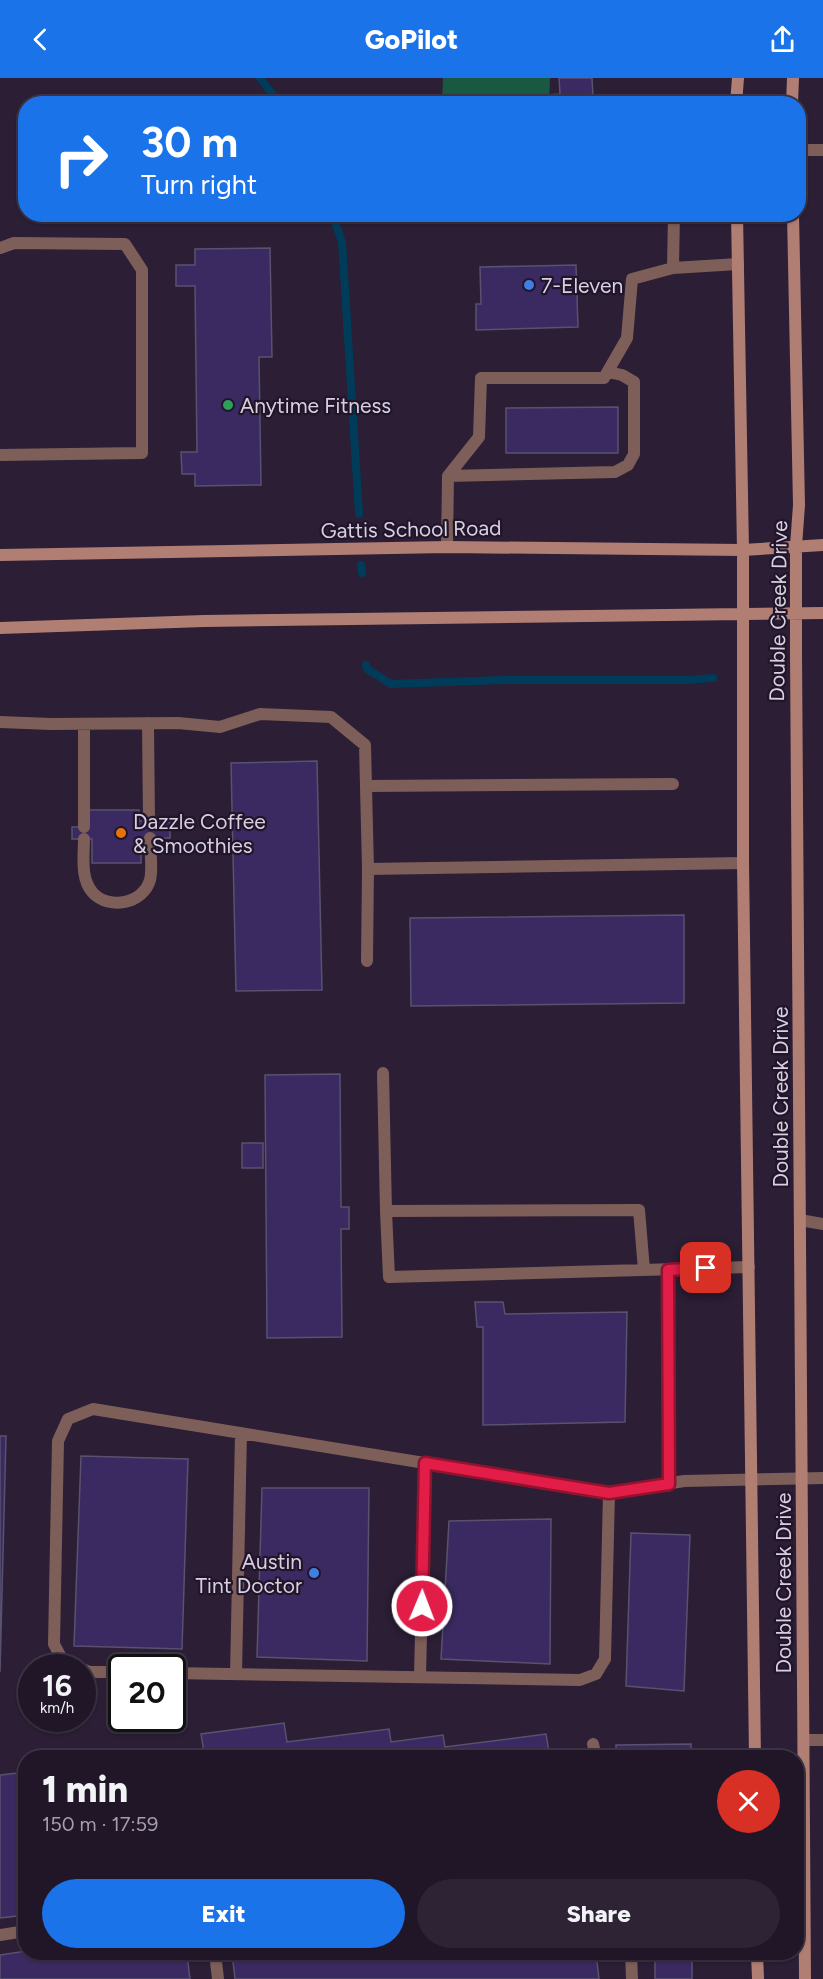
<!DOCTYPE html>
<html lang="en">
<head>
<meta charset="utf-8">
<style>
  :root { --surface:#201628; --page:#2d2334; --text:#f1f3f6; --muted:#a29fa8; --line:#3d3545; --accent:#1a73e8 }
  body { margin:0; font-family:Figtree,sans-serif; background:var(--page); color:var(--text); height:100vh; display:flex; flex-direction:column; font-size:22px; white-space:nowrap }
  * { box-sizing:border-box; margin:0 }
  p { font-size:20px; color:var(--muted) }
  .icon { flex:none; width:33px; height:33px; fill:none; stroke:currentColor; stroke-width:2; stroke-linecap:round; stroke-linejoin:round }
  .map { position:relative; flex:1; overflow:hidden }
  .panel { position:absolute; left:18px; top:1672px; width:786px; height:210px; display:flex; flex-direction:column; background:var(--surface); border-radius:24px; box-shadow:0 2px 4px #0004,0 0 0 2px var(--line) }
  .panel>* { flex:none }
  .hud { position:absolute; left:18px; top:18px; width:788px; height:126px; border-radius:24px; box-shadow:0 2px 4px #0004,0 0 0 2px var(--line); background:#1a73e8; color:#fff; overflow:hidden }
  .speed { position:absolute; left:18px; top:1576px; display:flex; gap:12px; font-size:30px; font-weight:700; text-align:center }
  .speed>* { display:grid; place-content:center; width:78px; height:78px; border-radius:50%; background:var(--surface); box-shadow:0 2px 4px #0004,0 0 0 2px var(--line); line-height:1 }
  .speed small { font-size:15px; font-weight:400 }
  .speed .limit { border:3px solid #111; border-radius:9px; background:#fff; color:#111 }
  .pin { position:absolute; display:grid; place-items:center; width:51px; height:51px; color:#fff; margin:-26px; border-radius:12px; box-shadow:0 3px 9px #0006 }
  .me { position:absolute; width:66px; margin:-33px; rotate:1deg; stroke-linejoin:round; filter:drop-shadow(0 0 4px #0008) }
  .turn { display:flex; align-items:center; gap:21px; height:126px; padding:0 24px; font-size:27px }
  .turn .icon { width:78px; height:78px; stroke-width:2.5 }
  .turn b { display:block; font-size:42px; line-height:51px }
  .round { display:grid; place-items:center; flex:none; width:63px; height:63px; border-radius:32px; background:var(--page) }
  .head { display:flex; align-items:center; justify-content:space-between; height:102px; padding:0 24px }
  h1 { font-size:36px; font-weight:800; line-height:45px }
  .primary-button { display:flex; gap:12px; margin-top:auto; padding:12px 24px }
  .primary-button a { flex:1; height:69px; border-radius:36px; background:var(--accent); color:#fff; font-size:24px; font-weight:800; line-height:69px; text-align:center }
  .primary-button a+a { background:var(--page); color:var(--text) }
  header { display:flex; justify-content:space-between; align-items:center; height:78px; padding:0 24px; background:var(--accent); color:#fff; font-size:27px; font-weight:800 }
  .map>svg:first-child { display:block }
  .green { fill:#195941 }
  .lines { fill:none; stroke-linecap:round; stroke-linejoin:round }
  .stream { stroke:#003b5a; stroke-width:8 }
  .building { fill:#3b2a62; stroke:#58526f; stroke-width:1.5 }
  .lane { stroke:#7e5e58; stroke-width:12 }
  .secondary { stroke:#b17e74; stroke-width:12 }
  .route-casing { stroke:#92132f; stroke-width:15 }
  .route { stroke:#e11d48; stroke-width:10 }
  .shop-dot { fill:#3f7fe0; stroke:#21152b; stroke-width:2 }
  .leisure-dot { fill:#2e9e5b; stroke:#21152b; stroke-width:2 }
  .food-dot { fill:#e8710a; stroke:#21152b; stroke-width:2 }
  .labels { text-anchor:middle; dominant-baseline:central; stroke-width:4.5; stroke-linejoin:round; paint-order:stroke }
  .poi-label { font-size:21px; fill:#d8d0df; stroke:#21152b; text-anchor:start }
  .street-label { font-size:21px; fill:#d8d0df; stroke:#21152b }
</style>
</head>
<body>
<header><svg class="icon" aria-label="back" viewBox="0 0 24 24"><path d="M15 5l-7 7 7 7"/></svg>GoPilot<svg class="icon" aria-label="share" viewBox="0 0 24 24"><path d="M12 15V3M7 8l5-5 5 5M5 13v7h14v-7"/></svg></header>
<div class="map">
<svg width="823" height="1901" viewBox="0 0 823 1901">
  <rect width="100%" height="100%" fill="#2b1e35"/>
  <!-- green -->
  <path class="green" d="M443 0H550L549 25H442Z"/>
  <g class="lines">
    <!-- stream -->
    <path class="stream" d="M260 0 280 26
      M332 136 342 164 359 436
      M361 487 362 495
      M366 587 367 591 391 606 503 602H687L713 600"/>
  </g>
  <!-- building -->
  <path class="building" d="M559 0H592L593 18 628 17 629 26H548V17L560 16Z
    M270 170 272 279H259L261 407 195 408V396H182L181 374H197L195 208H176V187H195V171Z
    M576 187 578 249 476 252V226H481L480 189Z
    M618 329V375H506V330Z
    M317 683 322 912 236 913 231 685Z
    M88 732H139V743H170V760H141V785H92V761H72V749H88Z
    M684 837V925L411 928 410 840Z
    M340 996 341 1129H349V1151H341L342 1259 267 1260 265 997Z
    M242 1065H263V1090H242Z
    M475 1224H503L505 1236 627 1234 625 1344 483 1347V1249H477Z
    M0 1358H6L0 1594Z
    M81 1378 188 1381 182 1571 74 1568Z
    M262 1410H369L367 1583 257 1579Z
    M551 1441 550 1586 441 1581 449 1443Z
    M631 1455 690 1457 684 1613 626 1608Z
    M284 1645 287 1664 389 1651 391 1664 443 1657 445 1669 546 1656 550 1680H205L201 1656Z
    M691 1666V1680H616V1667Z
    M26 1694V1837L0 1840V1697Z
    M26 1873V1875H160L161 1881 187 1877 190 1901H0V1877Z
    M232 1875H596L599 1901H235Z
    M655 1875H692V1901H655Z"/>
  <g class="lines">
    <!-- lane -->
    <path class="lane" d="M798 72H823
      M0 170 14 165 125 166 142 192V375L0 377
      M673 190 674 136
      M448 398 615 394 628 387 634 376V304L622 297 608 294
      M447 469 448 398 479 359 481 300H604L627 260 632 201 673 190 738 186
      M0 644 51 646 178 645 220 649 260 636 331 639 365 667 368 791 743 785
      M148 645 149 743
      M84 646V749
      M366 708 673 706
      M84 761C84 778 80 801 93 815 109 832 143 826 150 802 153 790 150 773 150 760
      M367 883 368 791
      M383 995 386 1133
      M800 1142 823 1146
      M644 1192 639 1132 386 1133 389 1199 749 1189
      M668 1192 669 1406
      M80 1590 63 1583 54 1566 58 1363 68 1341 93 1331 609 1415 684 1403 823 1400
      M82 1591 90 1594H122
      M172 1595 580 1602 596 1596 605 1581 609 1415
      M236 1596 241 1355
      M420 1599 425 1385
      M804 1662H823
      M593 1666 596 1680
      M0 1857 26 1853
      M215 1875 218 1901
      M631 1875 632 1901"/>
    <!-- secondary -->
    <path class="secondary" d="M736 26 738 0
      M792 26 793 0
      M737 136 743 472V785L755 1680
      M793 136 799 427 796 468V575L805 1901
      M0 477 447 469 743 472 823 467
      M0 550 204 543 823 535
      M757 1875 758 1901"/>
  </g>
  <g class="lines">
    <!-- route casing -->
    <g class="route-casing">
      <path id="route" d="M422 1528 425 1385 609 1415 669 1406 668 1192 706 1190"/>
    </g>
    <!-- route -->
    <use href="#route" class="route"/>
  </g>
  <!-- markers -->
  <g class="shop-dot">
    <circle cx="529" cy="207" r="6"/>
    <circle cx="314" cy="1495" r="6"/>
  </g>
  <circle class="leisure-dot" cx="228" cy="327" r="6"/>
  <circle class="food-dot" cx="121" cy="755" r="6"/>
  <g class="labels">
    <!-- poi labels -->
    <g class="poi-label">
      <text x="541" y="207">7-Eleven</text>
      <text x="240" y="327">Anytime Fitness</text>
      <text x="133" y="743">Dazzle Coffee<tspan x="133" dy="24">&amp; Smoothies</tspan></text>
      <text x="302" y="1483" text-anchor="end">Austin<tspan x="302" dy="24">Tint Doctor</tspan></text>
    </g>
    <!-- street labels -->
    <g class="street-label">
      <text transform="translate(411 451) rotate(-1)">Gattis School Road</text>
      <text transform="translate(778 533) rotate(-89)">Double Creek Drive</text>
      <text transform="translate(780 1019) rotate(-90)">Double Creek Drive</text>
      <text transform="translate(783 1505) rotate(-90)">Double Creek Drive</text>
    </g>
  </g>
</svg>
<div class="speed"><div>16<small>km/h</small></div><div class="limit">20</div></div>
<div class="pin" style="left:706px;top:1190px;background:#d93025"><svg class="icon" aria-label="arrive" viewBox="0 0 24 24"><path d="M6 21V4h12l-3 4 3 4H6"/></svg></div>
<svg class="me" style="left:422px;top:1528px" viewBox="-20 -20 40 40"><circle r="17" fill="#e11d48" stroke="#fff" stroke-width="3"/><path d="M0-11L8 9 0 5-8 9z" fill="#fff"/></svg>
<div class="hud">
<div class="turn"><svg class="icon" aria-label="right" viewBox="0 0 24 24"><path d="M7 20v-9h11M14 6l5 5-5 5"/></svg><div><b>30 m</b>Turn right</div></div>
</div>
<section class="panel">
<div class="head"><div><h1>1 min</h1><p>150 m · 17:59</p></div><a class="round" style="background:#d93025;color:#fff"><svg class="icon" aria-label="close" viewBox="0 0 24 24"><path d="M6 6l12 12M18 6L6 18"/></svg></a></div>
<div class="primary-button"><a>Exit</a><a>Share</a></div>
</section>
</div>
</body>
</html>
